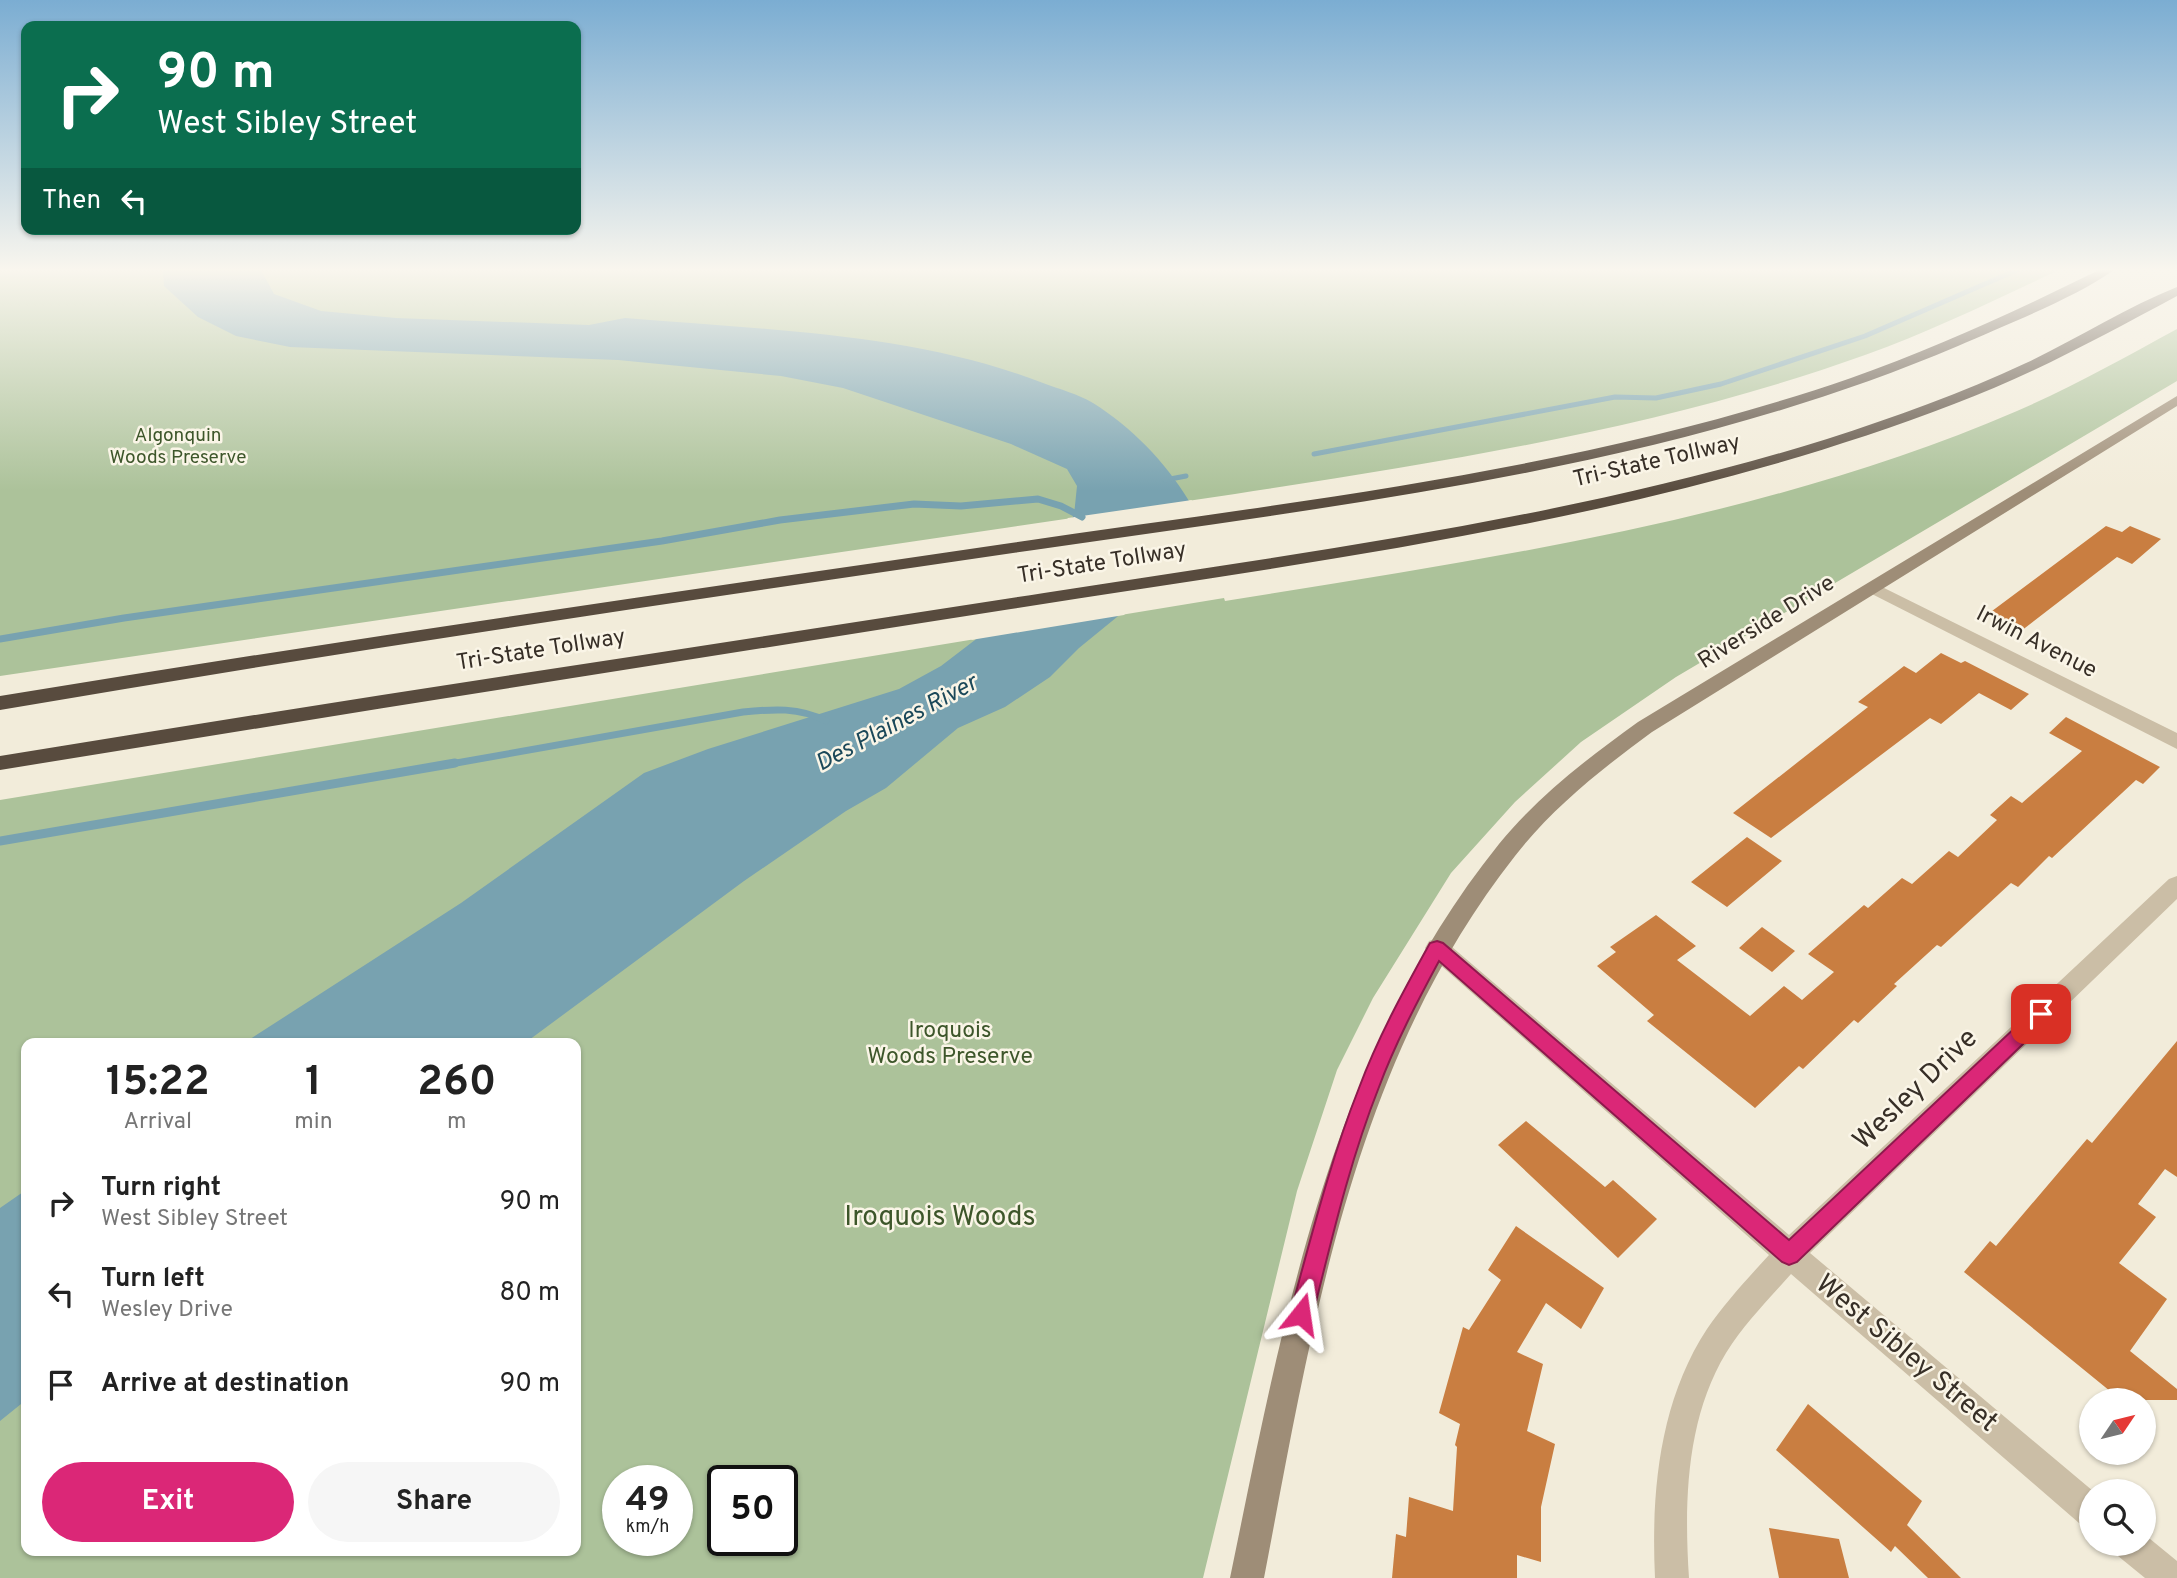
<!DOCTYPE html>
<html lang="en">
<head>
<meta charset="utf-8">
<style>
  :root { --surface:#fff; --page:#f6f6f6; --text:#222; --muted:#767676; --accent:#db2777 }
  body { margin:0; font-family:Overpass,sans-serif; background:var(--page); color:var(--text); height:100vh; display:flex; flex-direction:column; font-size:26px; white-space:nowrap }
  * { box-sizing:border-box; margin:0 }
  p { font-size:23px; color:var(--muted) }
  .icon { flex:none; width:38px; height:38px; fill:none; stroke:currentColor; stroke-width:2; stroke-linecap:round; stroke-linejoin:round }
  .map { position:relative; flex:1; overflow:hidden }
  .sheet { position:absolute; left:21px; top:1038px; width:560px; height:518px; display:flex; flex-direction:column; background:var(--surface); border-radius:14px; box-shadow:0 2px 5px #0004 }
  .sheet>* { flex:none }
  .hud { position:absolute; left:21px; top:21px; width:560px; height:214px; border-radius:14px; box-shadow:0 2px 5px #0004; background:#0b6e4f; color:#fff; overflow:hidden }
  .needle { width:46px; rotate:55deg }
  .controls { position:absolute; left:2079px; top:1388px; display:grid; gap:14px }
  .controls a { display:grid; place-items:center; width:77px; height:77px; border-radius:50%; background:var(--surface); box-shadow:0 2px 5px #0004; font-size:35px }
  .speed { position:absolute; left:602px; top:1465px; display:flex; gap:14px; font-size:35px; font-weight:700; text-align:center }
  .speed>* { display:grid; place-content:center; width:91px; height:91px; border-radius:50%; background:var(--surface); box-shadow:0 2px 5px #0004; line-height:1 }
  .speed small { font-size:18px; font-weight:400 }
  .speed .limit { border:4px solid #111; border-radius:10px; background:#fff; color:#111 }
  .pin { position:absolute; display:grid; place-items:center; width:60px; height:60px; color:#fff; margin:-30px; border-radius:14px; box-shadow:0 4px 10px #0006 }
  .me { position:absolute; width:77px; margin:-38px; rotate:15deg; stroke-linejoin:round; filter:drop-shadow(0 0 5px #0008) }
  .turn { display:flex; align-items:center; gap:24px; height:147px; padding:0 21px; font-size:32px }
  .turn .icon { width:91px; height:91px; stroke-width:2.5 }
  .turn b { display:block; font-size:49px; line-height:60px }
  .then { display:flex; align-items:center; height:66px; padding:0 21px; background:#0003; gap:14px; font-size:26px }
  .eta { display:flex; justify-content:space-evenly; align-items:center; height:119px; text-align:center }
  .eta b { font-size:42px; font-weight:700; line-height:49px }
  .button { display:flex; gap:14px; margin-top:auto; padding:14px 21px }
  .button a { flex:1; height:80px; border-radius:42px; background:var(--accent); color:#fff; font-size:28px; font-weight:700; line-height:80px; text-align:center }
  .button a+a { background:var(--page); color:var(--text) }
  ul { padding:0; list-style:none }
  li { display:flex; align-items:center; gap:21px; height:91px; padding:0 21px }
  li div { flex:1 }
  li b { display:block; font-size:26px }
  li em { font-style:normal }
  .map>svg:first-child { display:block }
  .green { fill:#acc29a; fill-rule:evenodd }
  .water { fill:#78a2b0 }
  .pier { fill:#f2ecda }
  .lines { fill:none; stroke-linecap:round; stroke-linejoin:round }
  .stream-far2 { stroke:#78a2b0; stroke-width:5 }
  .stream-far1 { stroke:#78a2b0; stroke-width:7 }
  .stream { stroke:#78a2b0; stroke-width:9 }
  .building { fill:#c97e41 }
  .street { fill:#cbbea6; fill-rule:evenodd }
  .secondary { fill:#9e8d77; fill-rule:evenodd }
  .highway { fill:#584b3e; fill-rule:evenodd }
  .route { fill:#db2777; stroke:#8e194d; stroke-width:2 }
  .labels { text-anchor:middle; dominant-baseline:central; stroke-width:5; stroke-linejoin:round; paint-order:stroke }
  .far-park-label { font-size:19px; fill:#3d562a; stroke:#faf5e7 }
  .street-label { font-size:23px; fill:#372f27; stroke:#faf5e7 }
  .park-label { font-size:23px; fill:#3d562a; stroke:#faf5e7 }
  .water-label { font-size:24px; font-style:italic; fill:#1b4859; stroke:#faf5e7 }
  .near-street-label { font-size:28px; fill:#372f27; stroke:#faf5e7 }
  .near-park-label { font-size:28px; fill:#3d562a; stroke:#faf5e7 }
</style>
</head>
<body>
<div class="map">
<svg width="2177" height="1578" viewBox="0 0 2177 1578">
  <rect width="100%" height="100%" fill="#f2ecda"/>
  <!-- green -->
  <path class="green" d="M0 270H2059C1995 300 1932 331 1865 355 1662 428 1448 461 1235 494L0 676Z
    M2177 329V381L1676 677 1581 742 1515 802 1451 873 1373 998 1337 1070 1297 1191 1203 1578H0V800L1224 598 1225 601C1492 558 1766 519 2017 411 2072 387 2124 358 2177 329ZM26 1043H576V1550H26ZM618 1480H677V1540H618ZM723 1480H782V1540H723Z"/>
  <!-- water -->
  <path class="water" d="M163 270H261L274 294 321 311 396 318 589 325 625 318C764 330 911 332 1043 383 1059 389 1078 394 1093 403 1131 427 1165 461 1189 501L1169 558 1117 617 1079 648 1050 677 1005 707 958 728 886 788 846 811 744 881 529 1040 525 1043H244L461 903 644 773 708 749 899 689 941 666 975 640 1026 585 1074 515 1077 486 1067 469 1011 444 843 388 781 376 618 360 290 347 236 336 198 317 164 286Z
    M26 1190V1400L0 1421V1208Z"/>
  <!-- pier -->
  <path class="pier" d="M1192 500 1172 560 1124 615 971 640 1023 583 1068 518Z"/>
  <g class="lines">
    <!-- stream-far2 -->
    <path class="stream-far2" d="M1314 454 1615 397 1656 398 1721 384 1865 336 2017 270
      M1165 480 1186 476"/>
    <!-- stream-far1 -->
    <path class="stream-far1" d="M0 639 124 618 662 541 780 520 914 504 961 506 1038 499 1061 506 1082 517
      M445 765 743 712C773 709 799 707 826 721"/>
    <!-- stream -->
    <path class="stream" d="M0 841 455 763"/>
  </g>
  <!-- building -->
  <path class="building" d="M2106 526 2122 532 2130 526 2161 539 2132 564 2117 557 2021 631 1988 614Z
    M1941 653 1961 663 1965 661 2029 694 2011 710 1979 693 1941 724 1930 718 1771 838 1733 813 1868 707 1858 702 1904 666 1916 673Z
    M2066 717 2160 767 2143 784 2136 780 2052 858 2049 856 2018 887 2011 883 1941 947 1937 945 1894 984 1897 986 1858 1023 1854 1020 1803 1069 1799 1066 1755 1108 1647 1021 1654 1015 1597 966 1616 952 1610 947 1656 915 1696 946 1677 960 1750 1016 1784 986 1802 1000 1834 972 1808 954 1864 905 1868 908 1902 878 1912 884 1949 851 1958 857 1997 820 1990 815 2011 796 2022 803 2082 751 2049 733Z
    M1747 837 1782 861 1727 907 1691 882Z
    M1762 927 1795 951 1772 972 1739 948Z
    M2177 1041V1177L2165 1169 2138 1204 2156 1217 2119 1263 2167 1299 2130 1351 2177 1389V1400H2121L1964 1272 1990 1241 1996 1246 2087 1139 2092 1143Z
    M1526 1121 1605 1187 1613 1180 1657 1219 1618 1258 1498 1145Z
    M1516 1226 1604 1288 1581 1329 1546 1303 1517 1352 1543 1364 1527 1431 1555 1444 1541 1507V1562L1517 1555V1578H1392L1396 1534 1406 1537 1409 1497 1453 1511 1457 1447 1455 1445 1460 1424 1439 1413 1463 1327 1469 1330 1501 1280 1488 1270Z
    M1808 1404 1922 1501 1907 1525 1961 1578H1928L1895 1546 1891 1552 1776 1450Z
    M1769 1528 1839 1539 1849 1578H1779Z"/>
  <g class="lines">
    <!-- street -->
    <path class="street" d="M1872 582 2177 733V749L1866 591 1863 587Z
      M2177 876V899L1810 1253 2093 1491 2091 1527 2079 1523 1791 1274C1768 1300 1744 1324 1726 1353 1686 1419 1684 1503 1689 1578H1655C1651 1494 1659 1402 1707 1329 1725 1303 1747 1279 1769 1255L1429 955 1425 948 1429 941 1437 938 1445 941 1789 1235 2169 879Z
      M2144 1534 2177 1561V1578H2145L2118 1556 2114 1544H2144Z"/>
    <!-- secondary -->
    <path class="secondary" d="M2177 396V406L1652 732C1603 768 1553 807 1515 856 1352 1063 1312 1327 1264 1578H1230C1283 1321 1330 1054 1499 844 1538 796 1588 758 1638 722Z"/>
    <!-- highway -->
    <path class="highway" d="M2099 270H2114C2073 299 2005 325 1958 346 1666 470 1345 504 1034 550 689 600 344 651 0 710V696C334 641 669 593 1004 544 1288 502 1579 472 1851 378 1936 348 2018 310 2099 270Z
      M2177 287V296C2104 335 2032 375 1954 404 1653 520 1328 559 1011 609 674 662 337 715 0 770V756C348 699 696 647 1044 593 1307 552 1573 518 1827 439 1895 417 1962 393 2026 363 2077 339 2125 308 2177 287Z"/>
  </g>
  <!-- sky -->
  <linearGradient id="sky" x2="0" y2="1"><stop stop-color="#7badd2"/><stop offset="0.55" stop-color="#f9f6ee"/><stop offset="1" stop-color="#f9f6ee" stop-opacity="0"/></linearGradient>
  <rect width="2177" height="491" fill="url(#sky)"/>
  <!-- route -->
  <path class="route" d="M1437 941 1443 943 1789 1240 2035 1009 2041 1006 2048 1009 2051 1014 2048 1020 1797 1262 1789 1265 1782 1262 1439 961C1417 1002 1395 1044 1379 1087 1350 1160 1332 1238 1313 1314L1309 1322 1301 1325 1294 1322 1290 1314C1311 1238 1330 1161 1359 1088 1378 1037 1404 990 1430 943Z"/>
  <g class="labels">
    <!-- far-park labels -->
    <g class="far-park-label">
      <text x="178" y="436">Algonquin<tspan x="178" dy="22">Woods Preserve</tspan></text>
    </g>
    <!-- street labels -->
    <g class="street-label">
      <text transform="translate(1657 462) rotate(-13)">Tri-State Tollway</text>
      <text transform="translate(1102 564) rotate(-9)">Tri-State Tollway</text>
      <text transform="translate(1767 623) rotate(-32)">Riverside Drive</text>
      <text transform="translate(2036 643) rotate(27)">Irwin Avenue</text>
      <text transform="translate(541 651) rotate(-9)">Tri-State Tollway</text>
    </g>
    <!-- park labels -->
    <g class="park-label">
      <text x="950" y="1031">Iroquois<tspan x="950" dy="26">Woods Preserve</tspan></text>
    </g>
    <!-- water labels -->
    <g class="water-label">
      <text transform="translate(897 724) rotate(-28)">Des Plaines River</text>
    </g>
    <!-- near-street labels -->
    <g class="near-street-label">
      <text transform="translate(1916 1090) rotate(-44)">Wesley Drive</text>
      <text transform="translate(1906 1354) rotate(40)">West Sibley Street</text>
    </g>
    <!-- near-park labels -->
    <g class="near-park-label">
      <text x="940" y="1218">Iroquois Woods</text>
    </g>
  </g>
</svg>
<div class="controls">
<a><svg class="needle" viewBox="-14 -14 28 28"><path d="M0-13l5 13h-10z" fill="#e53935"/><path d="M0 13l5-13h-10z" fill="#767676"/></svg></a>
<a><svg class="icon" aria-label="search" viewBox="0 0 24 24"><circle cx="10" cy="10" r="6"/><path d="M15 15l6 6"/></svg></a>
</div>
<div class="speed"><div>49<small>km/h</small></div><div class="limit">50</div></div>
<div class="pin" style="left:2041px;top:1014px;background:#d93025"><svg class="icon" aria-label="arrive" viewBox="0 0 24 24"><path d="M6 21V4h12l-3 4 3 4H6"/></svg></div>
<svg class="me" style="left:1301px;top:1314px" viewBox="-20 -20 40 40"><path d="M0-17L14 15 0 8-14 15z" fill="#db2777" stroke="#fff" stroke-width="4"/></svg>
<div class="hud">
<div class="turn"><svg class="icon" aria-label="right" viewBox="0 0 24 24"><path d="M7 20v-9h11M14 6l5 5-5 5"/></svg><div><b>90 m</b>West Sibley Street</div></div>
<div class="then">Then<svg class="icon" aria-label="left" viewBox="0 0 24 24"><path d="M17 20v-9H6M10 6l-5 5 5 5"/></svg></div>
</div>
<section class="sheet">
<div class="eta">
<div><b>15:22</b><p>Arrival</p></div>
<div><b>1</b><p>min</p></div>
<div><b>260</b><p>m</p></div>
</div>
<ul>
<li><svg class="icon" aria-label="right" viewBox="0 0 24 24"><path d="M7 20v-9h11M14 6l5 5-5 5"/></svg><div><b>Turn right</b><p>West Sibley Street</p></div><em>90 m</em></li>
<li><svg class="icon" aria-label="left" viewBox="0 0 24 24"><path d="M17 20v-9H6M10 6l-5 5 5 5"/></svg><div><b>Turn left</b><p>Wesley Drive</p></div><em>80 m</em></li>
<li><svg class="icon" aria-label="arrive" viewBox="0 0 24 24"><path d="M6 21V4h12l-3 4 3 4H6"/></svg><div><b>Arrive at destination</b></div><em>90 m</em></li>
</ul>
<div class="button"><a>Exit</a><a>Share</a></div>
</section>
</div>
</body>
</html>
